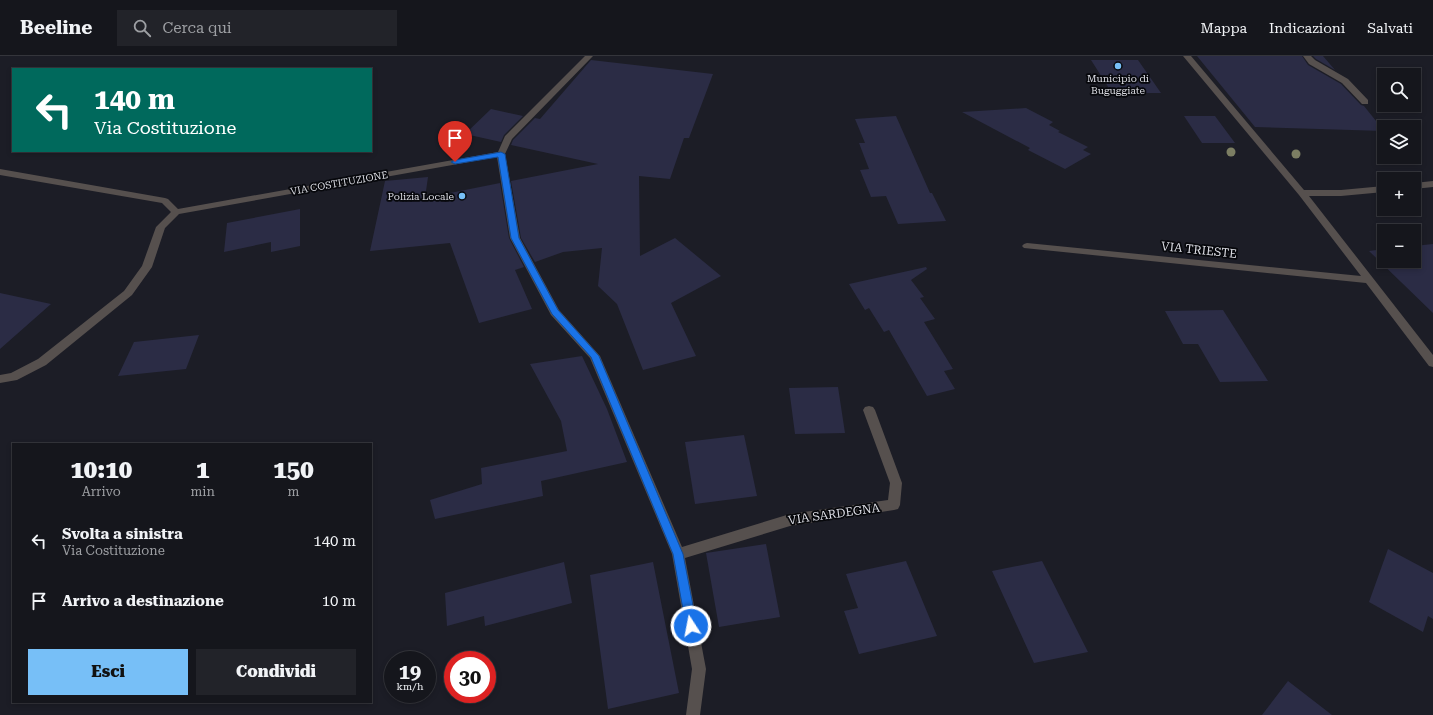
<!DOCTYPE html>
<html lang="it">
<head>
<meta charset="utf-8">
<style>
  :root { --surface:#15161c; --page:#222329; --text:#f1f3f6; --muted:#9d9fa3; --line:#34353b; --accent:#77bff7 }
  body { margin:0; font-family:"Roboto Serif",serif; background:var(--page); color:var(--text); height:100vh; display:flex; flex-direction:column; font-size:15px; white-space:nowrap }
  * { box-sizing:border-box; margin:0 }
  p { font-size:13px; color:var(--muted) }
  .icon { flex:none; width:22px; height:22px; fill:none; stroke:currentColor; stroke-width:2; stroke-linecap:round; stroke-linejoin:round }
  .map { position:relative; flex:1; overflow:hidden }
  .drawer { position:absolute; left:12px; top:387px; width:360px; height:260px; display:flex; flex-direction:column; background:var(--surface); border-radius:0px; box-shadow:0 2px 6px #0003,0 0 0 1px var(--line) }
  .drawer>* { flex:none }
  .hud { position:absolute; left:12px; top:12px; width:360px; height:84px; border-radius:0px; box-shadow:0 2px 6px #0003,0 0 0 1px var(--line); background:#00695c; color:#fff; overflow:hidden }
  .buttons { position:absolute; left:1377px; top:12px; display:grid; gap:8px }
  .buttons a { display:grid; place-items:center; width:44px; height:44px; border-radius:0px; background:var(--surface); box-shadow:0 2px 6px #0003,0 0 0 1px var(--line); font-size:20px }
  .speed { position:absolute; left:384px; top:595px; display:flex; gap:8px; font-size:20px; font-weight:700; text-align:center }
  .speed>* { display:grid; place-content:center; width:52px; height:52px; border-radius:50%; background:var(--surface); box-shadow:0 2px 6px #0003,0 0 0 1px var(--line); line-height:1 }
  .speed small { font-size:10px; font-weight:400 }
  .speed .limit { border:6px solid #d22; background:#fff; color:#111 }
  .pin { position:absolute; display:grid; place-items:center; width:34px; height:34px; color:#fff; margin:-41px -17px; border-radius:50% 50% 50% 0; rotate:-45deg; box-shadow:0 0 4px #0007 }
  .pin .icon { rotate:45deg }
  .me { position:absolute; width:44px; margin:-22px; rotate:349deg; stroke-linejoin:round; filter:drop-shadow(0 0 3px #0008) }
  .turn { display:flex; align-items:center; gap:14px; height:84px; padding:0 16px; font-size:18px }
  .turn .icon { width:52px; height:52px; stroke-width:2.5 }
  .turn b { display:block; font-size:28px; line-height:34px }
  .eta { display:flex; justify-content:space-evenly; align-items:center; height:68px; text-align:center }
  .eta b { font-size:24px; font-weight:800; line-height:28px }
  .cta { display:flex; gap:8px; margin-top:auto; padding:8px 16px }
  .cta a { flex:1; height:46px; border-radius:0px; background:var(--accent); color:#111; font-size:16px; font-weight:800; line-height:46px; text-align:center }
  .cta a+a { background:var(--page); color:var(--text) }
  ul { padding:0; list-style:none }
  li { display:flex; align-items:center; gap:12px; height:60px; padding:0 16px }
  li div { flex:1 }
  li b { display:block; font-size:15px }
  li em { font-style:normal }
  header { display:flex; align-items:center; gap:24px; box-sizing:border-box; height:56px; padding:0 20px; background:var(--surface); border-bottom:1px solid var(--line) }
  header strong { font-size:19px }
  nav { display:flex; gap:22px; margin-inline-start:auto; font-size:14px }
  .search { width:280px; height:36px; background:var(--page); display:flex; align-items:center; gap:10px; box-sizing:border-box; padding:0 14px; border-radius:0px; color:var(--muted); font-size:15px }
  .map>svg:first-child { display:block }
  .building { fill:#2b2c45 }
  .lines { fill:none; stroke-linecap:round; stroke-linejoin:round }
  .minor { fill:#56504e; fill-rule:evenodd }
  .tree { fill:#7c7e63 }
  .route { fill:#1a73e8; stroke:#114b97 }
  .poi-dot { fill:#77bff7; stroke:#07080c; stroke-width:1.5 }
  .labels { text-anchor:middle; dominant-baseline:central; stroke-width:3.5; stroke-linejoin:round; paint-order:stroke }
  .far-poi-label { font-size:10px; fill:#dedfe6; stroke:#07080c }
  .far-street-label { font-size:10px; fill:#dedfe6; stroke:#07080c }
  .street-label { font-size:12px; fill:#dedfe6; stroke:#07080c }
</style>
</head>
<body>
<header>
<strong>Beeline</strong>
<div class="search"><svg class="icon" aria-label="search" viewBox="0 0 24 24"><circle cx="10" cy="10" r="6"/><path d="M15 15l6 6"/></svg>Cerca qui</div>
<nav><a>Mappa</a><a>Indicazioni</a><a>Salvati</a></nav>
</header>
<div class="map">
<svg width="1433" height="659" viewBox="0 0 1433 659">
  <rect width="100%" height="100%" fill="#1c1d26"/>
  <!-- building -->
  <path class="building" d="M1197 0H1302L1308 9 1341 28 1361 49 1364 50 1384 75 1255 71Z
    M1313 0H1323L1335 14 1316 3Z
    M591 4 713 18 689 82H684L670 123 639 120 640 200 675 182 721 220 671 247 696 300 643 314 617 248 598 230 602 192 563 196 535 206 521 182 511 125 598 108 511 89 513 84 535 62 540 63Z
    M1091 4H1138L1161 37H1112Z
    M1026 52 1053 66 1049 69 1060 75 1058 76 1088 91 1083 94 1091 98 1065 113 1028 94 1030 92 962 56Z
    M491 53 523 60 504 79 501 86 465 78Z
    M896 60 930 137H932L946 165 898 168 886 140 871 141 860 114 869 113 859 87H865L855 63Z
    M1184 60H1215L1235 87H1202Z
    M428 121 425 142 500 127 509 182 524 211 515 214 532 253 479 267 450 187 370 195 385 125Z
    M300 153V190L271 196V186L224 196 227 167Z
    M1433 188V257L1369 195 1384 193V205H1414V190Z
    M926 211 927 213 911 224 924 241 920 242 935 263 924 266 953 313 944 315 955 333 927 340 889 274 884 276 869 252 865 254 849 228Z
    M0 237 51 248 0 293Z
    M1223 254 1268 325 1220 326 1198 288H1183L1165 255Z
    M199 279 186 313 118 320 134 286Z
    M582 300 607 353 627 406 541 425 543 440 435 463 430 444 482 428 481 412 567 395 561 365 530 308Z
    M838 331 845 377 795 378 789 332Z
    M744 379 757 440 695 448 685 386Z
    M766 488 780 561 719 571 706 497Z
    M1388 493 1433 517V563L1428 560 1423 576 1369 546Z
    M906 505 937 580 859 598 844 555 858 552 846 518Z
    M1042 505 1088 596 1034 607 992 515Z
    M564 506 572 547 485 570 484 560 447 570 445 537Z
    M653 506 679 637 608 653 590 519Z
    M1288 625 1332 659H1262Z"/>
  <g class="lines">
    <!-- minor -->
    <path class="minor" d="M585 0H593L512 83 505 98 520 182 559 254 600 300 682 491 790 458 888 444 890 427 863 354 865 351 869 350 873 351 875 354 902 427 900 449 898 453 894 454 790 470 685 502 706 613 700 659H686L692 613 672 498 590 302 551 259 510 182 497 101 179 158 165 172 152 211 132 239 46 309 17 324 0 327V319L11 317 38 303 124 235 142 210 156 171 171 156 162 147 0 119V113L165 142 168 143 178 153 498 96 505 80Z
      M1183 0H1191L1304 134H1341L1384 130V136L1341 140H1309L1433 299V311L1429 310 1366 227 1024 192 1022 190 1024 188 1027 187 1361 220 1299 139Z
      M1303 0H1311L1315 4 1348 23 1368 44V48H1362L1342 27 1309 8Z
      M1433 125V131L1414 133V127Z"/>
  </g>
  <!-- trees -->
  <g class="tree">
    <circle cx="1231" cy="96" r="4.5"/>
    <circle cx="1296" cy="98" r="4.5"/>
  </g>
  <!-- route -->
  <path class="route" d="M501 96 505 98 519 182 558 254 599 300 683 498 697 570 695 573 691 575 687 573 686 570 673 498 591 301 552 258 511 182 498 101 455 108 451 106 455 104Z"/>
  <!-- markers -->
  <g class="poi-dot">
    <circle cx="1118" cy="10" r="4"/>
    <circle cx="462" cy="140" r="4"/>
  </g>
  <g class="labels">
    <!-- far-poi labels -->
    <g class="far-poi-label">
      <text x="1118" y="22">Municipio di<tspan x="1118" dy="12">Buguggiate</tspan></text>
      <text x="454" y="140" text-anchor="end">Polizia Locale</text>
    </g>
    <!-- far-street labels -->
    <g class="far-street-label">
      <text transform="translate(339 127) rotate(-10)">VIA COSTITUZIONE</text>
    </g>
    <!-- street labels -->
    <g class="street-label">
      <text transform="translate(1199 194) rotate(6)">VIA TRIESTE</text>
      <text transform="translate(834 458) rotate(-8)">VIA SARDEGNA</text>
    </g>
  </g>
</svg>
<div class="buttons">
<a><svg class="icon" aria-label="search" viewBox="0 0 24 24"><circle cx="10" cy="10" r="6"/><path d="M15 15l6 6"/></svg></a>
<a><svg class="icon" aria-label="layers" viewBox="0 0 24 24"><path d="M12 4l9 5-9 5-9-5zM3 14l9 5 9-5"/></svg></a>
<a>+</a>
<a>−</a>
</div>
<div class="speed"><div>19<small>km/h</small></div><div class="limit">30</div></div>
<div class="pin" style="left:455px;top:106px;background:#d93025"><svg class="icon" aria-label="arrive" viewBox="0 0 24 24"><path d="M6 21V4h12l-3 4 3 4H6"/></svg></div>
<svg class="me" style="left:691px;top:570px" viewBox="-20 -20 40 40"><circle r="17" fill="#1a73e8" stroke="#fff" stroke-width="3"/><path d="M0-11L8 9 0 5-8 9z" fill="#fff"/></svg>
<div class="hud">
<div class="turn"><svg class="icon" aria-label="left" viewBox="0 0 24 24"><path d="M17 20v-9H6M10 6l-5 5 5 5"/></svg><div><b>140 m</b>Via Costituzione</div></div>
</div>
<section class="drawer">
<div class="eta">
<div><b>10:10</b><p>Arrivo</p></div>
<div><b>1</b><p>min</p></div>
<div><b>150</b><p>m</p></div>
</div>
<ul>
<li><svg class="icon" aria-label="left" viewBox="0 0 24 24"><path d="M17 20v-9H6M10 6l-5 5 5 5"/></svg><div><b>Svolta a sinistra</b><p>Via Costituzione</p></div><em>140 m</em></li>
<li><svg class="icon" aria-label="arrive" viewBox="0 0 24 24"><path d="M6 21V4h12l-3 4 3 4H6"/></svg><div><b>Arrivo a destinazione</b></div><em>10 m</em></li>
</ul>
<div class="cta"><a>Esci</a><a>Condividi</a></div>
</section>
</div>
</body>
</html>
